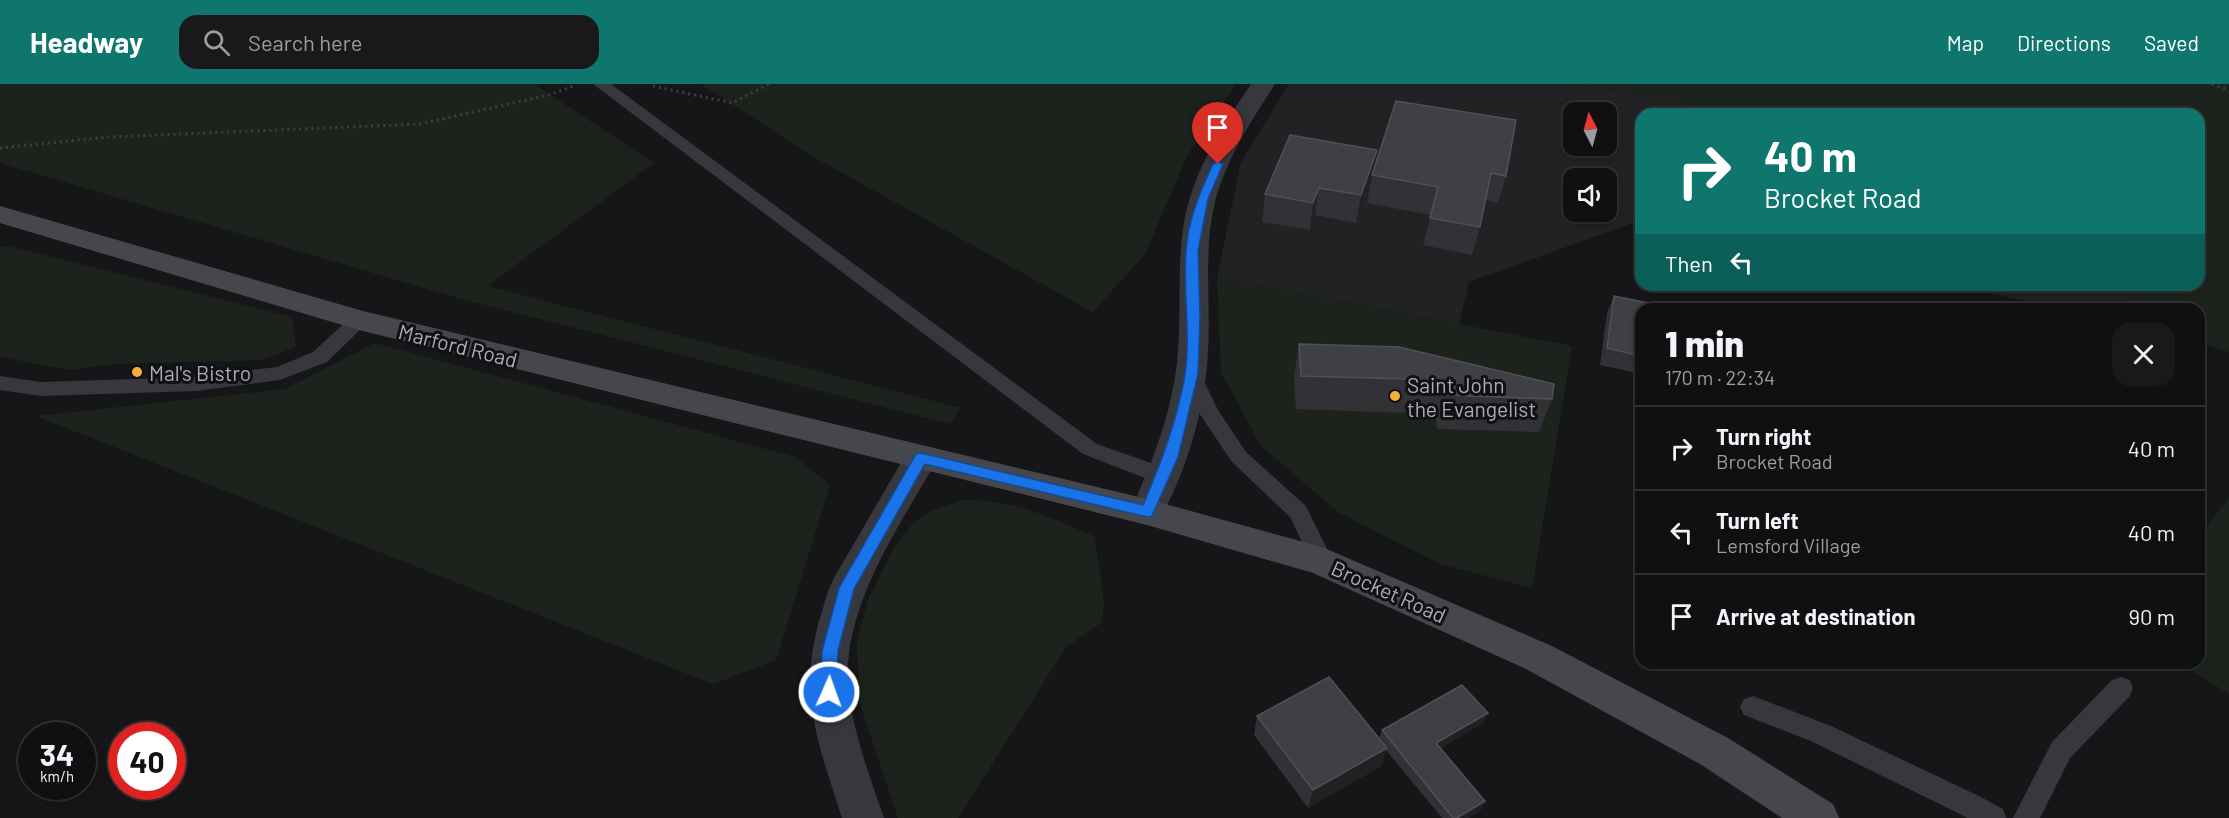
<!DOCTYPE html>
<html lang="en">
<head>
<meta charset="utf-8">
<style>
  :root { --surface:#101012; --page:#19191b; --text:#f1f3f6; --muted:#9c9d9f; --line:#303032; --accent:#0f766e }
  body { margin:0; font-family:Barlow,sans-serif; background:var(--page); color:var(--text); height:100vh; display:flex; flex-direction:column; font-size:22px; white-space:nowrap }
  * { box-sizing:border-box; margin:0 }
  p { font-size:20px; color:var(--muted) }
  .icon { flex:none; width:33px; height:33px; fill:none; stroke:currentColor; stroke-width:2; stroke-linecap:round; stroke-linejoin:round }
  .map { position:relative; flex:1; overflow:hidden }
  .side { position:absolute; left:1635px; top:219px; width:570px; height:366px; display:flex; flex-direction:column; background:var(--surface); border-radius:18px; box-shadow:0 3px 9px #0003,0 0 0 2px var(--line) }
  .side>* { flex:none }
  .banner { position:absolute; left:1635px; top:24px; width:570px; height:183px; border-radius:18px; box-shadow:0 3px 9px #0003,0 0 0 2px var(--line); background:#0f766e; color:#fff; overflow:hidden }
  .needle { width:39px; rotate:354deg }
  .tools { position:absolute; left:1563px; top:18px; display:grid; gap:12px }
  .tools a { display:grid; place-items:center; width:54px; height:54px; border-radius:12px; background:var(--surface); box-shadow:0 3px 9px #0003,0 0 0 2px var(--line); font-size:30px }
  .speed { position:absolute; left:18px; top:638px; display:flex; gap:12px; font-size:30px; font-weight:700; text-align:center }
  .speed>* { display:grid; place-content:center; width:78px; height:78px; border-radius:50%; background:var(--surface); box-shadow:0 3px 9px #0003,0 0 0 2px var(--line); line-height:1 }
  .speed small { font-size:15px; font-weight:400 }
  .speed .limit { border:9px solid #d22; background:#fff; color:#111 }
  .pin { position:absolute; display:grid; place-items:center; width:51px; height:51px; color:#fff; margin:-62px -26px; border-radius:50% 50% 50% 0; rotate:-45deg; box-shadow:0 0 6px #0007 }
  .pin .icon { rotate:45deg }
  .me { position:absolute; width:66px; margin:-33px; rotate:2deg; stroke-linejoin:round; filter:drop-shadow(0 0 4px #0008) }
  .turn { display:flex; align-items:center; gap:21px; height:126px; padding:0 30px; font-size:27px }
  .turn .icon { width:78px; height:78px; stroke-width:2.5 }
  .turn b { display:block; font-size:42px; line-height:51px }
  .then { display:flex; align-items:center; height:57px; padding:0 30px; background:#0003; gap:12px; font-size:22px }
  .round { display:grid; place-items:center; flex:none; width:63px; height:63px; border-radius:18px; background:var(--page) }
  .overview { display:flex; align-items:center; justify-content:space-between; height:102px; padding:0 30px }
  h1 { font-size:36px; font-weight:800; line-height:45px }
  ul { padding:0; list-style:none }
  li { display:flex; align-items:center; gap:18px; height:84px; padding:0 30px; border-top:2px solid var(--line) }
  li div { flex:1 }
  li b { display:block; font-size:22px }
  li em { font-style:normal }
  header { display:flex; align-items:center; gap:36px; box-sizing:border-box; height:84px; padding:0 30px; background:var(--accent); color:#fff }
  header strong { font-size:28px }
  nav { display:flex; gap:33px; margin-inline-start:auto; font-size:21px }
  .search { width:420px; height:54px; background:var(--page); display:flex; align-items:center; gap:15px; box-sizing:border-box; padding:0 21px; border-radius:18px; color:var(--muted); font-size:22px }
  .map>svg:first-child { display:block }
  .built { fill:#222225; fill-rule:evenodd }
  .green { fill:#1c231d }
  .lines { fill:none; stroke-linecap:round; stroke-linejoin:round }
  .path { stroke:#3d3f44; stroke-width:3; stroke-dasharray:2 4; stroke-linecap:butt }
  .service { fill:#37383d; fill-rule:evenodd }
  .tertiary { fill:#37383d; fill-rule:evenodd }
  .secondary { fill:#45474d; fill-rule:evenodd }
  .wall { fill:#323236 }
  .shaded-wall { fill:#212124 }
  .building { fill:#3f3f44; stroke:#4f5156; stroke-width:1.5 }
  .route { fill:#1a73e8; stroke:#114b97; stroke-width:1.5 }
  .poi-dot { fill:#f2b134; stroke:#111113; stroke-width:2 }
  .labels { text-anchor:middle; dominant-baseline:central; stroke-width:6; stroke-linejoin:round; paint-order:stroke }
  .street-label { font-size:21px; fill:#a8adb8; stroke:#111113 }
  .poi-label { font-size:21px; fill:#a8adb8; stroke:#111113; text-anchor:start }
</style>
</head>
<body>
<header>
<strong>Headway</strong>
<div class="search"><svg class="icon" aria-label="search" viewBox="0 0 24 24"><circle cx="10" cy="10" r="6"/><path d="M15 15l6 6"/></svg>Search here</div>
<nav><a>Map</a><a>Directions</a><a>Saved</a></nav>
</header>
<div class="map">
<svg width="2229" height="734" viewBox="0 0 2229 734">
  <rect width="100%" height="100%" fill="#161618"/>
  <!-- built -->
  <path class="built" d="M1289 0H1573L1751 30H1641V136L1469 198 1459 240 1217 193 1241 78ZM1574 28H1606V62H1574ZM1574 94H1606V128H1574Z
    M1952 201H2127L2136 225H2063Z"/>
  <!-- green -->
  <path class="green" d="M0 0H534L654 79 487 202 961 324 950 340 458 214 0 79Z
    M701 0H1236L1188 70 1145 170 1093 228 812 72Z
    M1573 0H2229V268L2199 259V225H2136L2127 201H2199V30H1751Z
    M8 162 292 233 296 263 262 276 114 280 70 286 0 273V163Z
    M1217 193 1572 262 1532 504 1440 480 1338 428 1261 362 1221 288Z
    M375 259 795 373 830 401 776 576 713 600 36 332 285 305Z
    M2229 415V610L2180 579H2199V451Z
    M962 416C1010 415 1052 433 1095 453L1104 521 1101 539 1066 563 958 734H898L859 617 857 555 869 514 893 465 913 439 930 427Z"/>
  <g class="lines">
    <!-- path -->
    <path class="path" d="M2212 0 2229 6
      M653 2 732 19 769 0
      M0 64 108 53 420 40 549 11 573 2"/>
    <!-- service -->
    <path class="service" d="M593 0H611L1097 360 1171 386 1174 392 1171 398 1163 400 1155 398 1083 370Z
      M359 230 366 232 368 236 366 240 327 278 280 296 196 307 41 312 0 306V292L41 298 196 293 277 283 313 268 352 232Z
      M1191 283 1198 285 1218 326 1246 368 1306 422 1333 477 1330 483 1322 486 1314 483 1290 433 1232 378 1199 329 1181 290 1184 285Z
      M2121 593 2130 596 2133 604 2130 612 2070 674 2040 734H2013L2052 658 2112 596Z
      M1753 612 1831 642 1979 712 2003 725 2006 734H1968L1813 658 1744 631 1740 623 1744 615Z"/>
    <!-- tertiary -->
    <path class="tertiary" d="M1251 0H1275C1252 36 1226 75 1215 118 1203 167 1211 217 1208 268 1205 326 1187 386 1159 437L1147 441 1135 437 1130 428C1153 377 1174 324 1178 267 1182 217 1175 166 1189 117 1201 75 1227 36 1251 0Z
      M921 362 933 365 938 374C899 444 838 527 849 611 855 654 870 693 884 734H842C819 662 798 613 819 537 824 522 827 507 834 494L909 365Z"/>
    <!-- secondary -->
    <path class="secondary" d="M0 122 363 227 1147 415 1322 463 1552 562 1728 654 1833 720 1839 734H1782L1700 680 1524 584 1313 489 1147 441 359 246 0 139Z"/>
  </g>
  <!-- wall -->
  <path class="wall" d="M1396 17 1506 92 1498 119 1485 116 1480 143 1472 171 1423 161 1431 131 1367 119 1372 91Z
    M1377 66 1372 93 1356 139 1315 131 1310 146 1262 138 1265 110Z
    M1614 212 1641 225V290L1600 281 1607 229Z
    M1299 260 1552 315 1539 348 1437 345 1435 330 1296 325 1294 293Z
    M1641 376V414L1637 413Z
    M1488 629 1483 639 1440 664 1485 717 1480 727 1468 734H1442L1386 666 1381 682 1308 724 1254 651 1257 632 1379 655 1382 646Z"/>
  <!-- shaded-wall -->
  <path class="shaded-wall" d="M1377 66 1372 93 1356 139 1361 111Z
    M1319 104 1315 131 1310 146 1313 119Z
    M1488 629 1483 639 1432 669 1436 659Z
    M1387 664 1381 682 1308 724 1313 706Z
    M1485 717 1480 727 1468 734H1457Z"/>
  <!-- building -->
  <path class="building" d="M1396 17 1516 36 1506 92 1491 89 1480 143 1430 134 1438 103 1372 91Z
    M1290 51 1377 66 1361 111 1319 104 1313 119 1265 110Z
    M1614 212 1659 221 1658 225H1641V272L1607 264Z
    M1299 260 1399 263 1554 300 1552 315 1446 311 1444 296 1301 292Z
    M1329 593 1387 664 1313 706 1257 632Z
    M1462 601 1488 629 1436 659 1485 717 1457 734H1453L1382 646Z"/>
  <!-- route -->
  <path class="route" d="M1218 77 1223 80 1208 115 1198 167 1200 232 1198 290 1178 373 1152 432 1147 433 925 380 854 505 838 567 837 608 834 613 829 615 823 613 821 608 822 567 839 504 916 370 921 369 1143 421C1161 379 1177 337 1185 291 1191 250 1183 208 1186 167 1188 137 1200 108 1213 80Z"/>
  <!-- markers -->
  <g class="poi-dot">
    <circle cx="137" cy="288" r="6"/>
    <circle cx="1395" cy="312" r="6"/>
  </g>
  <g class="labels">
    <!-- street labels -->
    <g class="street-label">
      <text transform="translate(458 261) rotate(14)">Marford Road</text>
      <text transform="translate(1389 507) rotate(24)">Brocket Road</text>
    </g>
    <!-- poi labels -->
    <g class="poi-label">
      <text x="149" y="288">Mal's Bistro</text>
      <text x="1407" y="300">Saint John<tspan x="1407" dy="24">the Evangelist</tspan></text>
    </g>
  </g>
</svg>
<div class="tools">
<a><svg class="needle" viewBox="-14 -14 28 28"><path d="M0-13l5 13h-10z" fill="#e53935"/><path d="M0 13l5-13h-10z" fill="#9c9d9f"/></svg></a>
<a><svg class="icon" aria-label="sound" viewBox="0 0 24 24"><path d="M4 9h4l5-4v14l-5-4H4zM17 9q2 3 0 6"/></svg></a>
</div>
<div class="speed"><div>34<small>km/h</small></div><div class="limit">40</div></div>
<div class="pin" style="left:1218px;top:80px;background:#d93025"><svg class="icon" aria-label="arrive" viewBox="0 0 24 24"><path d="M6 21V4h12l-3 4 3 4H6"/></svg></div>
<svg class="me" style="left:829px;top:608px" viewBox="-20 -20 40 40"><circle r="17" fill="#1a73e8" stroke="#fff" stroke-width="3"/><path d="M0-11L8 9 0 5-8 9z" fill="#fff"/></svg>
<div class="banner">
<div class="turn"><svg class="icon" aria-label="right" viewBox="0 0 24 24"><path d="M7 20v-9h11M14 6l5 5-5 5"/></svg><div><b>40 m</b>Brocket Road</div></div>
<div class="then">Then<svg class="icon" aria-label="left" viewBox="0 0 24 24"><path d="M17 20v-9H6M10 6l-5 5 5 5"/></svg></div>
</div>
<section class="side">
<div class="overview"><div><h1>1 min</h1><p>170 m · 22:34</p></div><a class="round"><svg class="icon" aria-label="close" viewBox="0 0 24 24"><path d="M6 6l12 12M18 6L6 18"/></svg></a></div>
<ul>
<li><svg class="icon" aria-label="right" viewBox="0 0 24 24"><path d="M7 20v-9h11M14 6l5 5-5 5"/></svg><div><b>Turn right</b><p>Brocket Road</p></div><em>40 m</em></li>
<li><svg class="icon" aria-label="left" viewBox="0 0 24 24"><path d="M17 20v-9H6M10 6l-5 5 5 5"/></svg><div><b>Turn left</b><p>Lemsford Village</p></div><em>40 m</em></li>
<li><svg class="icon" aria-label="arrive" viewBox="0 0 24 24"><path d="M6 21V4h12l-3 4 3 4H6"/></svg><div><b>Arrive at destination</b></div><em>90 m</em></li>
</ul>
</section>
</div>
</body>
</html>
